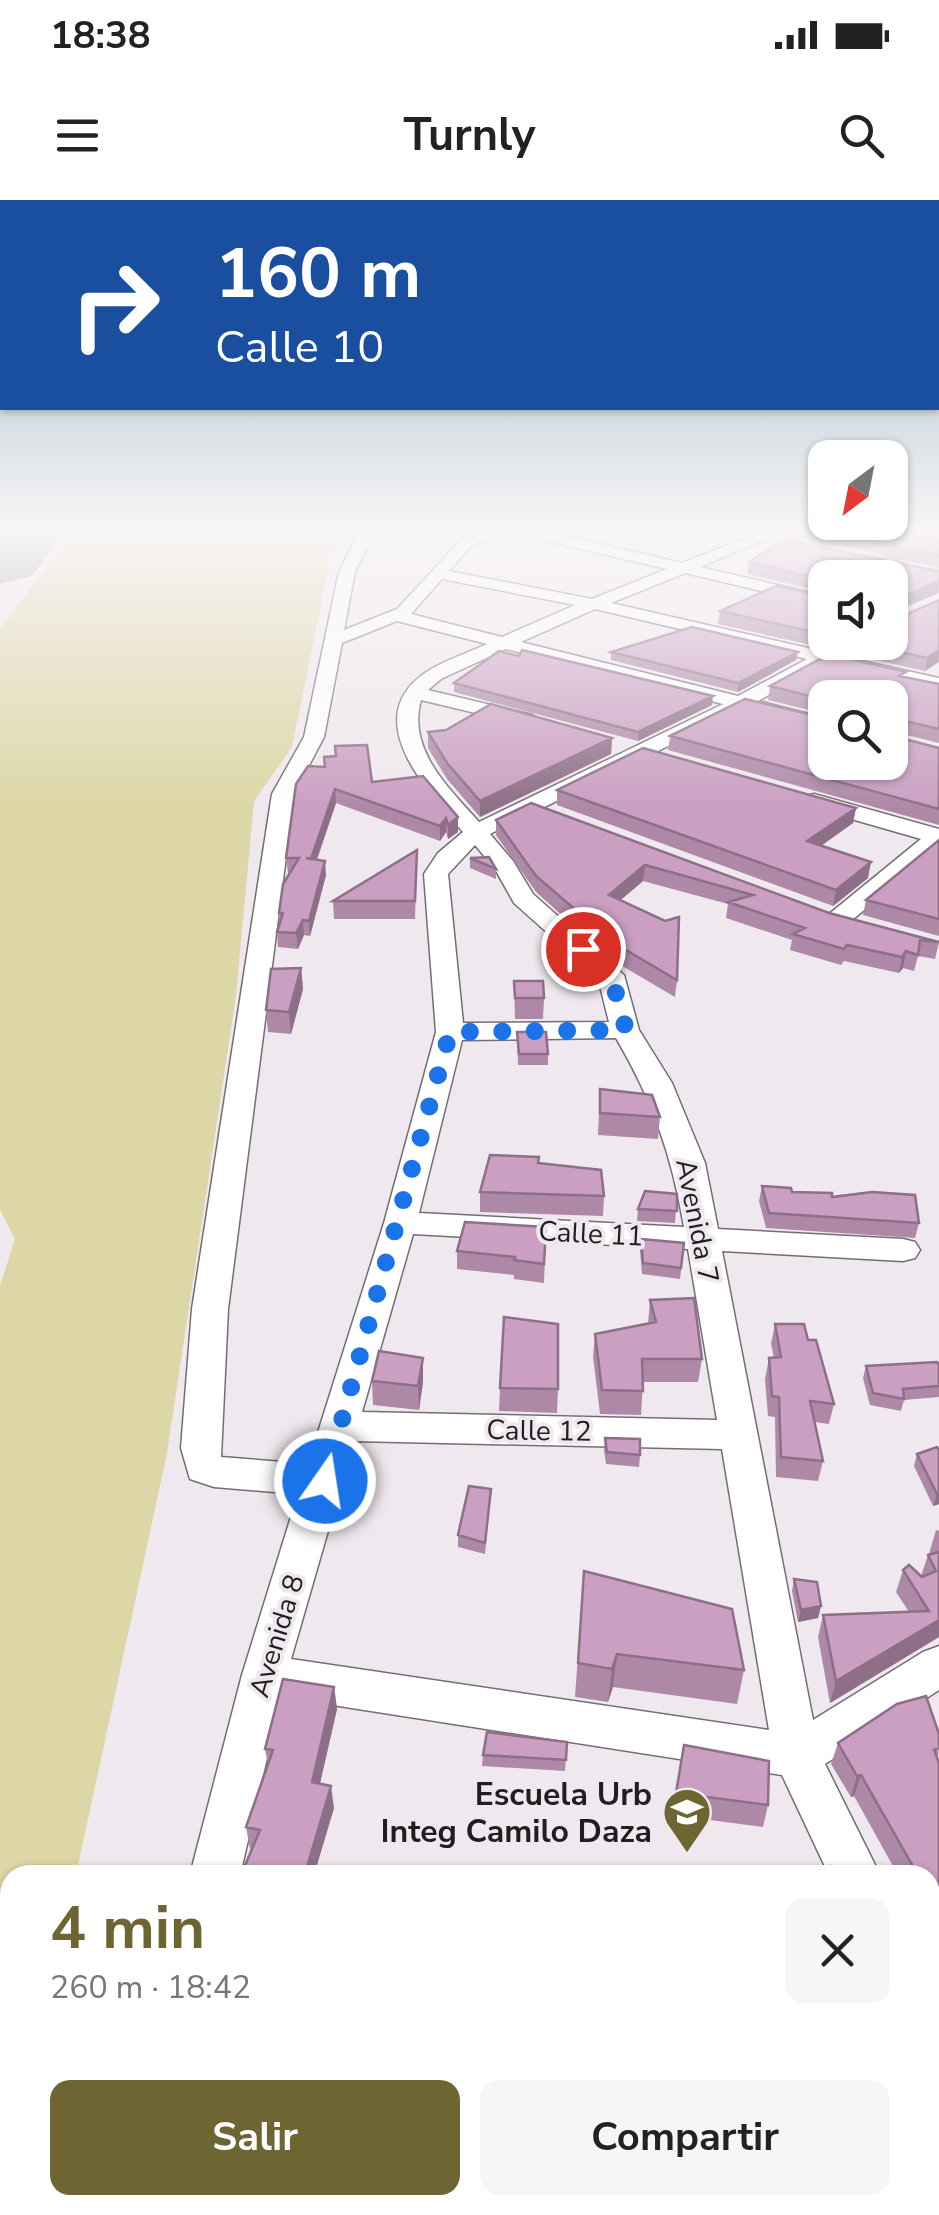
<!DOCTYPE html>
<html lang="es">
<head>
<meta charset="utf-8">
<style>
  :root { --surface:#fff; --page:#f6f6f6; --text:#222; --muted:#767676; --accent:#6d6633 }
  body { margin:0; font-family:"Nunito Sans",sans-serif; background:var(--page); color:var(--text); height:100vh; display:flex; flex-direction:column; font-size:38px; white-space:nowrap }
  * { box-sizing:border-box; margin:0 }
  p { font-size:32px; color:var(--muted) }
  .icon { flex:none; width:55px; height:55px; fill:none; stroke:currentColor; stroke-width:2; stroke-linecap:round; stroke-linejoin:round }
  .map { position:relative; flex:1; overflow:hidden }
  .details { position:absolute; left:0px; top:1665px; width:940px; height:350px; display:flex; flex-direction:column; background:var(--surface); border-radius:30px 30px 0 0; box-shadow:0 2px 8px #0004 }
  .details>* { flex:none }
  .banner { position:absolute; left:0px; top:0px; width:940px; height:210px; box-shadow:0 2px 8px #0004; background:#1a4fa0; color:#fff; overflow:hidden }
  .needle { width:65px; rotate:212deg }
  .buttons { position:absolute; left:808px; top:240px; display:grid; gap:20px }
  .buttons a { display:grid; place-items:center; width:100px; height:100px; border-radius:20px; background:var(--surface); box-shadow:0 2px 8px #0004; font-size:50px }
  .pin { position:absolute; display:grid; place-items:center; width:85px; height:85px; color:#fff; margin:-42px; border:5px solid #fff; border-radius:50%; box-shadow:0 2px 10px #0007 }
  .me { position:absolute; width:110px; margin:-55px; rotate:13deg; stroke-linejoin:round; filter:drop-shadow(0 0 8px #0008) }
  .turn { display:flex; align-items:center; gap:35px; height:210px; padding:0 50px; font-size:45px }
  .turn .icon { width:130px; height:130px; stroke-width:2.5 }
  .turn b { display:block; font-size:70px; line-height:85px }
  .round { display:grid; place-items:center; flex:none; width:105px; height:105px; border-radius:20px; background:var(--page) }
  .headline { display:flex; align-items:center; justify-content:space-between; height:170px; padding:0 50px }
  h1 { font-size:60px; font-weight:700; line-height:75px; color:var(--accent) }
  .button { display:flex; gap:20px; margin-top:auto; padding:20px 50px }
  .button a { flex:1; height:115px; border-radius:20px; background:var(--accent); color:#fff; font-size:40px; font-weight:700; line-height:115px; text-align:center }
  .button a+a { background:var(--page); color:var(--text) }
  .status { display:flex; justify-content:space-between; align-items:center; height:70px; padding:0 50px; background:var(--surface); direction:ltr }
  .status svg { height:28px; fill:currentColor }
  header { display:flex; justify-content:space-between; align-items:center; height:130px; padding:0 50px; background:var(--surface); font-size:45px; font-weight:700 }
  .map>svg:first-child { display:block }
  .green { fill:#ddd6a6 }
  .lines { fill:none; stroke-linecap:round; stroke-linejoin:round }
  .runway { fill:#a29ea2; fill-rule:evenodd }
  .minor-casing { stroke:#746e73; stroke-width:3 }
  .minor { fill:#fff; fill-rule:evenodd }
  .wall { fill:#ae89a7 }
  .shaded-wall { fill:#8d6f88 }
  .building { fill:#ca9fc2; stroke:#8d6f88; stroke-width:2.5 }
  .route { stroke:#1a73e8; stroke-width:18; stroke-dasharray:0 32.4 }
  .labels { text-anchor:middle; dominant-baseline:central; stroke-width:8; stroke-linejoin:round; paint-order:stroke }
  .street-label { font-size:28px; fill:#201e20; stroke:#efe8ee }
  .near-poi-label { font-size:32px; font-weight:bold; fill:#201e20; stroke:#efe8ee; text-anchor:end }
</style>
</head>
<body>
<div class="status"><b>18:38</b><svg viewBox="0 0 49 12"><path d="M0 12V9h3v3zM5 12V6h3v6zM10 12V3h3v9zM15 12V0h3v12zM26 1h20v11H26zM47 4h2v5h-2z"/></svg></div>
<header><svg class="icon" aria-label="menu" viewBox="0 0 24 24"><path d="M4 6h16M4 12h16M4 18h16"/></svg>Turnly<svg class="icon" aria-label="search" viewBox="0 0 24 24"><circle cx="10" cy="10" r="6"/><path d="M15 15l6 6"/></svg></header>
<div class="map">
<svg width="939" height="2015" viewBox="0 0 939 2015">
  <rect width="100%" height="100%" fill="#efe8ee"/>
  <!-- green -->
  <path class="green" d="M77 326H337L292 547 254 601 236 796 167 1253 76 1675H10V1808L0 1818V1086L15 1039 0 1010V429Z"/>
  <g class="lines">
    <!-- runway -->
    <path class="runway" d="M0 326H68L32 376 0 384Z"/>
    <!-- minor casing -->
    <g class="minor-casing">
      <path id="minor" d="M362 326H377L355 372 344 430 397 409 461 340 488 326H523L682 363 744 339 695 326C716 326 735 331 755 332 768 333 783 326 797 326L700 367 825 396V406L685 373 611 403 821 451 838 442H861L840 456 939 478V490L826 463 758 501 825 518V530L743 509 490 634 513 661 533 694 624 775 639 830 672 883 705 963 718 1029 903 1039 915 1042 920 1050 915 1058 903 1061 722 1051 813 1520 923 1452 939 1446V1490L825 1564 880 1675H829L782 1575 281 1497 240 1675H190L242 1475 298 1294 214 1287 190 1279 181 1248 192 1109 272 594 304 537 339 372ZM503 331 667 369 592 399 449 371 471 346ZM442 379 575 405 502 437 411 414ZM595 409 807 459 738 496 521 442ZM397 421 487 444C461 456 424 466 407 490 373 536 435 599 463 632L438 653 424 674 436 832 384 1023 308 1264 221 1257 228 1109 294 594 324 537 342 443ZM506 449 723 504 479 622C449 588 407 550 421 500L526 525 533 523V515L428 490 441 479ZM475 645 495 669 514 703 598 778 609 822 463 823 448 674ZM616 838C653 901 672 956 684 1027L419 1013 462 840ZM413 1034 688 1049 717 1220 362 1212ZM354 1241 722 1249 769 1530 291 1459Z
        M890 410 939 421V431L890 420Z
        M814 594 939 629V648L846 725H828L824 720 828 715 921 639 806 606 803 601 806 596Z
        M930 1800 939 1804V1922L930 1926Z
        M212 2005H270L272 2015H214Z"/>
    </g>
    <!-- minor -->
    <use href="#minor" class="minor"/>
  </g>
  <!-- wall -->
  <path class="wall" d="M791 326H931L939 328V368L790 334Z
    M749 362 939 371V393L891 413V421L939 400 925 471 849 454 851 442H890L825 378V392L747 374Z
    M825 396V442L820 447 718 424 720 411Z
    M611 452 796 460 738 492 611 460Z
    M904 478 939 484V543L891 531 825 498V514L768 500 770 486Z
    M454 483 712 505 638 541 454 492Z
    M428 532 612 538 611 554 480 617 447 579 428 548Z
    M670 536 939 548V625L668 550Z
    M325 567 372 582 423 576 458 632 448 639 446 632 440 641 336 603 317 660 326 675 310 736 304 735 298 749 278 747 277 732 280 722 279 713 290 673H288L286 658Z
    M557 590 856 608 853 623 821 646 868 678 833 706 557 605Z
    M496 620 939 742 935 759 918 756 914 771 903 768 899 773 844 761 841 765 790 750 792 740 726 718 728 704 643 681 620 700 677 780 675 797 612 760 536 692 496 635Z
    M939 640V736L863 715 866 700Z
    M417 650 415 719H334L333 701Z
    M470 658 496 669V679L470 668Z
    M301 768 303 789 291 834 268 832 266 810Z
    M514 781 544 798 543 819H515Z
    M517 832 548 854V865H518Z
    M600 889 660 917 658 939 598 935Z
    M762 986 792 992 832 997 919 1023 915 1038 766 1028 759 1001Z
    M480 992 604 996 603 1016 480 1012Z
    M677 994 675 1023 637 1021 638 1009Z
    M546 1027 544 1083 514 1079V1075L457 1069V1051Z
    M641 1039 684 1043 680 1079 642 1074 640 1050Z
    M650 1100 702 1159 698 1182H643L641 1215 600 1214 593 1157 595 1134 648 1124Z
    M775 1124 808 1140 834 1204 829 1224 814 1222 823 1261 818 1281 776 1277 775 1217 768 1216 765 1179 769 1158H774L771 1144Z
    M939 1165V1197L904 1200 901 1211 870 1205 863 1178 866 1166Z
    M372 1181 423 1182 419 1210 373 1205Z
    M500 1188 558 1189 557 1213 499 1211Z
    M605 1238 640 1255 639 1267 606 1264 604 1250Z
    M939 1250V1304L933 1306 914 1266 917 1254Z
    M491 1289 485 1354 458 1347V1335Z
    M936 1330 939 1331V1437L830 1503 818 1437 823 1415 909 1412 896 1392 903 1370 921 1376 928 1355 929 1354Z
    M584 1371 744 1470 737 1504 613 1487 608 1502 575 1497Z
    M794 1379 821 1406 818 1418 798 1422 792 1391Z
    M334 1487 337 1509 320 1584 334 1608 316 1668 241 1675 252 1649H250L246 1627 268 1566 265 1549Z
    M939 1534 938 1560 939 1752 930 1735V1675H898L854 1596 851 1597 831 1564 838 1543Z
    M567 1542 565 1571 482 1566 483 1555Z
    M684 1545 768 1605 763 1627 672 1615Z
    M939 1950V2015H874L872 2005H930Z
    M77 2005H164L165 2015H65Z"/>
  <!-- shaded-wall -->
  <path class="shaded-wall" d="M939 381 937 393 890 414 891 402Z
    M825 433V442H830L820 447 822 434Z
    M939 450V462L925 471 927 458Z
    M798 452 796 460 738 492V483Z
    M713 496 712 505 638 541V532Z
    M612 538 611 554 480 617V601Z
    M335 589 336 603 312 673 311 659Z
    M856 608 853 623 805 657 807 641Z
    M458 617V632L448 639V625Z
    M446 618V632L440 641V626Z
    M325 661 326 675 310 736 309 721Z
    M871 662 868 678 833 706 836 690Z
    M645 665 643 681 608 711 609 695Z
    M303 720 304 735 298 749 296 733Z
    M906 751 903 768 899 773 902 757Z
    M301 768 303 789 291 834 289 812Z
    M423 1158V1182L419 1210 418 1186Z
    M939 1293V1304L933 1306 937 1294Z
    M821 1406 818 1418 798 1422 801 1410Z
    M939 1420V1437L830 1503 836 1481Z
    M617 1454 613 1487 608 1502 612 1469Z
    M334 1487 337 1509 315 1604 312 1582Z
    M861 1575 854 1596 851 1597 857 1576Z
    M331 1586 334 1608 314 1675 307 1667Z
    M158 2005H164L165 2015H161Z"/>
  <!-- building -->
  <path class="building" d="M808 326H931L939 328V356Z
    M784 340 939 371V381L891 402V421L939 400V450L927 458 856 442H890V378H825V380L749 362Z
    M776 386 825 396V433L822 434 720 411Z
    M692 427 798 452 738 483 611 452Z
    M522 450 713 496 638 532 454 483 499 451 519 456Z
    M829 454 906 472 899 476 939 484V529L893 518 890 520V498H825V500L770 486Z
    M745 499 825 518V562H890V535L939 548V609L670 536Z
    M491 504 612 538 480 601 447 563 428 532 446 530Z
    M367 545 372 582 423 576 458 617 448 625 446 618 440 626 335 589 311 659 306 658 325 661 309 721 303 720 296 733 277 732 283 713H279L283 684 299 658H286L296 584 308 566 325 567 324 557 336 556 335 546Z
    M643 548 856 608 807 641 871 662 836 690 557 590Z
    M531 603 829 713 939 742 920 740 918 755 906 751 902 757 847 745 844 749 793 734 805 728 728 702 753 695 645 665 609 695 665 721 679 717 677 780 614 743 536 676 496 620Z
    M939 640V719L866 700Z
    M417 650 415 701H333Z
    M489 657 496 669 470 658Z
    M301 768 289 812 266 810 271 769Z
    M514 781H543L544 798H515Z
    M517 832H546L548 854H519Z
    M600 889 652 895 660 917 600 913Z
    M490 955 539 957 538 963 601 970 604 996 480 992Z
    M762 986 791 988 792 992 832 993V997L872 992 915 995 919 1023 769 1013Z
    M645 991 677 994V1011L638 1009Z
    M465 1022 546 1027 544 1064 514 1060 515 1057 457 1051Z
    M641 1039 684 1043 681 1068 643 1063Z
    M694 1098 702 1159H642L643 1191 602 1190 595 1134 656 1122 650 1100Z
    M504 1117 558 1124V1189L500 1188Z
    M775 1124H804L808 1140H816L834 1204 810 1201 823 1261 781 1257 779 1197 772 1196 769 1158 781 1157Z
    M379 1151 423 1158 418 1186 372 1181Z
    M937 1162 939 1165V1186L903 1189 904 1199 873 1193 866 1166Z
    M605 1238 640 1239V1255L607 1252Z
    M937 1247 939 1250V1293L937 1294 917 1254Z
    M469 1286 491 1289 485 1343 458 1335Z
    M939 1352V1420L836 1481 823 1415 929 1411 903 1370 909 1365 922 1377 936 1371 928 1355Z
    M584 1371 732 1409 744 1470 617 1454 612 1469 578 1463Z
    M794 1379 817 1382 821 1406 801 1410Z
    M283 1479 334 1487 312 1582 331 1586 307 1667 347 1675H241L260 1630 246 1627 273 1550 265 1549Z
    M926 1496 939 1534V1548L934 1550 939 1563V1714L930 1698V1675H918L861 1575 857 1576 838 1543 897 1504Z
    M487 1532 567 1542 566 1560 483 1555Z
    M684 1545 769 1561 768 1605 676 1593Z
    M831 1666 833 1675H776L774 1670Z
    M939 1950V2002L936 2003 937 2007 882 2009V2005H930V1952Z
    M77 2005H158V2007L118 2015H65V2010Z
    M486 2005H725L727 2015H484Z"/>
  <!-- sky -->
  <linearGradient id="sky" x2="0" y2="1"><stop stop-color="#94b2bd"/><stop offset="0.54" stop-color="#f8f5f7"/><stop offset="1" stop-color="#f8f5f7" stop-opacity="0"/></linearGradient>
  <rect width="939" height="609" fill="url(#sky)"/>
  <g class="lines">
    <!-- route -->
    <path class="route" d="M325 1281 450 832 626 830 611 775 583 749"/>
  </g>
  <!-- icons -->
  <defs>
    <g id="school-pin" transform="scale(2.5)"><path d="M0 17L-7.5 6A9.5 9.5 0 1 1 7.5 6Z" fill="#6d6633" stroke="#efe8ee"/><path d="M0-5L7-2L0 1L-7-2ZM-4 1L0 2.5L4 1V4Q0 6-4 4Z" fill="#fff"/></g>
  </defs>
  <g fill-rule="evenodd">
    <use href="#school-pin" x="687" y="1612"/>
  </g>
  <g class="labels">
    <!-- street labels -->
    <g class="street-label">
      <text transform="translate(697 1021) rotate(79)">Avenida 7</text>
      <text transform="translate(591 1034) rotate(3)">Calle 11</text>
      <text transform="translate(539 1231) rotate(1)">Calle 12</text>
      <text transform="translate(277 1436) rotate(-73)">Avenida 8</text>
    </g>
    <!-- near-poi labels -->
    <g class="near-poi-label">
      <text x="652" y="1594">Escuela Urb<tspan x="652" dy="37">Integ Camilo Daza</tspan></text>
    </g>
  </g>
</svg>
<div class="buttons">
<a><svg class="needle" viewBox="-14 -14 28 28"><path d="M0-13l5 13h-10z" fill="#e53935"/><path d="M0 13l5-13h-10z" fill="#767676"/></svg></a>
<a><svg class="icon" aria-label="sound" viewBox="0 0 24 24"><path d="M4 9h4l5-4v14l-5-4H4zM17 9q2 3 0 6"/></svg></a>
<a><svg class="icon" aria-label="search" viewBox="0 0 24 24"><circle cx="10" cy="10" r="6"/><path d="M15 15l6 6"/></svg></a>
</div>
<div class="pin" style="left:583px;top:749px;background:#d93025"><svg class="icon" aria-label="arrive" viewBox="0 0 24 24"><path d="M6 21V4h12l-3 4 3 4H6"/></svg></div>
<svg class="me" style="left:325px;top:1281px" viewBox="-20 -20 40 40"><circle r="17" fill="#1a73e8" stroke="#fff" stroke-width="3"/><path d="M0-11L8 9 0 5-8 9z" fill="#fff"/></svg>
<div class="banner">
<div class="turn"><svg class="icon" aria-label="right" viewBox="0 0 24 24"><path d="M7 20v-9h11M14 6l5 5-5 5"/></svg><div><b>160 m</b>Calle 10</div></div>
</div>
<section class="details">
<div class="headline"><div><h1>4 min</h1><p>260 m · 18:42</p></div><a class="round"><svg class="icon" aria-label="close" viewBox="0 0 24 24"><path d="M6 6l12 12M18 6L6 18"/></svg></a></div>
<div class="button"><a>Salir</a><a>Compartir</a></div>
</section>
</div>
</body>
</html>
